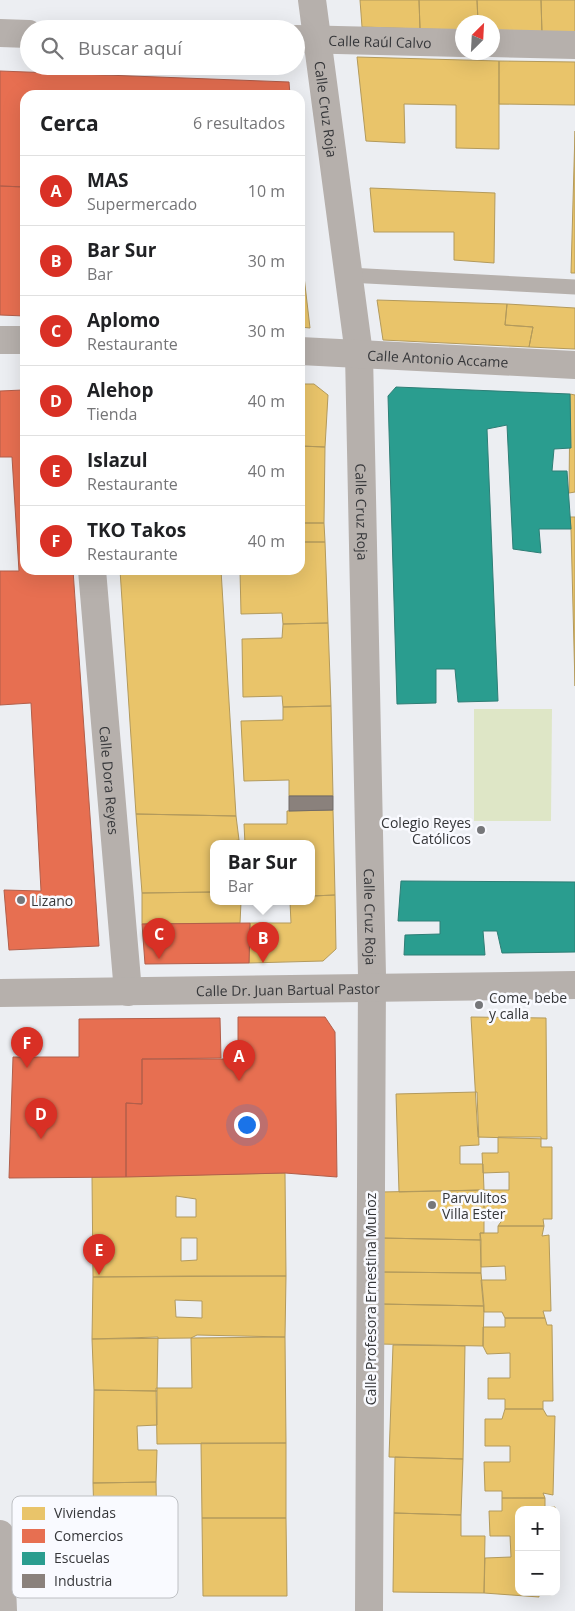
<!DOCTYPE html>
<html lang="es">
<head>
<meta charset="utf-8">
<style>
	:root { --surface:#fff; --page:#f6f6f6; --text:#202124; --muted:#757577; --line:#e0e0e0; --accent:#d93025 }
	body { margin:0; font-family:"Open Sans",sans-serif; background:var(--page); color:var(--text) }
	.controls { position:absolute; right:15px; bottom:15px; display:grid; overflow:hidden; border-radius:10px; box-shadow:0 5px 20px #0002 }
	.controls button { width:45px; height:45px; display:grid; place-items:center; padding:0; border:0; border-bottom:1px solid var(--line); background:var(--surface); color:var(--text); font:25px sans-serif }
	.compass { position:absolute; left:455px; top:15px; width:45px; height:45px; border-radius:50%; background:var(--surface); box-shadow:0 5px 20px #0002; rotate:24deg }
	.you { position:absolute; left:246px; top:1124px; width:18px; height:18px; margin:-12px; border:4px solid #fff; border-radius:50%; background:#1a73e8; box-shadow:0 0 0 8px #1a73e833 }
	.badge { display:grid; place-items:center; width:32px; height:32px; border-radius:50%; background:var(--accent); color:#fff; font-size:16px; font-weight:700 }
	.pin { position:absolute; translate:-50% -41px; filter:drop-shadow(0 1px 2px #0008) }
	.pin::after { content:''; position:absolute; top:26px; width:18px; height:15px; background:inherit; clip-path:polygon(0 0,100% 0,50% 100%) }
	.popup { position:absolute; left:210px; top:840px; width:105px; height:65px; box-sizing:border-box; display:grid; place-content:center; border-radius:10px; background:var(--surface); filter:drop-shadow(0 1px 4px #0005); font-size:16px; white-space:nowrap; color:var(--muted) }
	.popup b { font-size:19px; color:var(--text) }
	.popup::after { content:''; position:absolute; left:50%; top:100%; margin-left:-10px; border:10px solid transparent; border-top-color:var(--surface) }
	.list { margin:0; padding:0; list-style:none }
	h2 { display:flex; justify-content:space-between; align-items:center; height:65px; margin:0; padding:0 20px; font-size:21px }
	h2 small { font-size:16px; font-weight:400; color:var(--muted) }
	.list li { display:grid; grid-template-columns:32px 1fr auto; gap:15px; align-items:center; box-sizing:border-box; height:70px; padding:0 20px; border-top:1px solid var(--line) }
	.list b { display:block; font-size:19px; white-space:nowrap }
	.list p { margin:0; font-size:16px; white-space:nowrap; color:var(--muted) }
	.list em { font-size:16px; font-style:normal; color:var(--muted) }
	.icon { flex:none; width:28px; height:28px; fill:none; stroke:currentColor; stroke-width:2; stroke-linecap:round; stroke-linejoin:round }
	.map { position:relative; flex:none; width:575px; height:1611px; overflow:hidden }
	.search { position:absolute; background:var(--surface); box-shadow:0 5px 20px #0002; left:20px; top:20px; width:285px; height:55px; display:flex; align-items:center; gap:12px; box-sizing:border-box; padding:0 18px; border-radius:28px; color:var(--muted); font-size:19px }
	.panel { position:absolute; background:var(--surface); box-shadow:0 5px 20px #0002; left:20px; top:90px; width:285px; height:485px; border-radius:15px }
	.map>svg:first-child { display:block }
	.green { fill:#dee6c6 }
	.homes { fill:#e9c46a; stroke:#b39a5c; fill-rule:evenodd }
	.shops { fill:#e76f51; stroke:#b25e4a }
	.schools { fill:#2a9d8f; stroke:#2e7e76 }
	.industry { fill:#8a817c; stroke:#716b68 }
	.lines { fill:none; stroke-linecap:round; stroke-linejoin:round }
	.service { stroke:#b6b0ac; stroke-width:15 }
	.minor { stroke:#b6b0ac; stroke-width:28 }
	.tertiary { stroke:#b6b0ac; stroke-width:28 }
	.poi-dot { fill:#76777a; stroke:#f9faff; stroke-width:2 }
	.labels { text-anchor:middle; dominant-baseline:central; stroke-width:5; stroke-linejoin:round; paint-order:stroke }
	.street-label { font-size:14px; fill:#36373a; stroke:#f9faff }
	.poi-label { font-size:14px; fill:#36373a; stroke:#f9faff; text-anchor:start }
	.key { fill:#f9faff; stroke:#bec0c4; stroke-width:1 }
	.key-label { font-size:14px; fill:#36373a }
</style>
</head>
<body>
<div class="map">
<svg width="575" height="1611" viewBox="0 0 575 1611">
	<rect width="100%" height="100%" fill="#eceef2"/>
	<!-- green -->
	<path class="green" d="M 474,709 L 552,709 L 551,821 L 474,821 Z"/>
	<!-- homes -->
	<path class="homes" d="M 360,0 L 419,0 L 420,29 L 362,27 Z
		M 419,0 L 477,0 L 478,22 L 462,22 L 462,30 L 420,29 Z
		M 477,0 L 541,0 L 542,34 L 492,31 L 492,22 L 478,22 Z
		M 541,0 L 575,0 L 575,33 L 542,34 Z
		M 357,57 L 499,61 L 499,149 L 456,148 L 456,105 L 404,104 L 405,143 L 366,141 Z
		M 499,61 L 575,62 L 575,105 L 499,104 Z
		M 575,131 L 575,273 L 571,273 Z
		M 370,188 L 495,193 L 494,263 L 454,260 L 454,232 L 374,232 Z
		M 300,242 L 310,328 L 300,327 Z
		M 377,300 L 507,304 L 505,325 L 533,327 L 529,347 L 383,340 Z
		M 507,304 L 575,308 L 575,349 L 529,347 L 533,327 L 505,325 Z
		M 300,384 L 314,384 L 328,395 L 325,447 L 300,446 Z
		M 570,394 L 575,395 L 575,492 L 569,493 Z
		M 300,446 L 325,447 L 324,523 L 300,523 Z
		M 570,517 L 575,517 L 575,686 L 571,529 Z
		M 300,523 L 324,523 L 325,542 L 300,542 Z
		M 300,542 L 325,542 L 328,623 L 283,624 L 282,613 L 241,614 L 240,570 L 300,570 Z
		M 120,570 L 221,570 L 236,816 L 136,814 Z
		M 328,623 L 331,706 L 283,707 L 282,696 L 243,697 L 242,639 L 282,638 L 283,624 Z
		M 331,706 L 333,796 L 289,796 L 289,780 L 244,781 L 241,721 L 283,720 L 283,707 Z
		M 333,810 L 335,895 L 312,896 L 312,844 L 245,844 L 244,824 L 287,824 L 287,811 Z
		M 136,814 L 236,816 L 239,840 L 214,844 L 214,892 L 142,893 Z
		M 214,892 L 214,902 L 241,902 L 240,923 L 142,924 L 142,893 Z
		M 335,895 L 336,949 L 323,961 L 249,963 L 250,923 L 291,923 L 290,902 L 312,902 L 312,896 Z
		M 471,1017 L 546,1018 L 547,1139 L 478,1137 Z
		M 477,1092 L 479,1145 L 460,1146 L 460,1164 L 483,1164 L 484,1190 L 399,1192 L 396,1094 Z
		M 498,1137 L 541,1137 L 541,1147 L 552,1147 L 552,1219 L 543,1219 L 544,1226 L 498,1226 L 503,1219 L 484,1219 L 484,1190 L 509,1190 L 509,1172 L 483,1173 L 482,1153 L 498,1153 Z
		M 285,1173 L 286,1276 L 93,1277 L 92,1177 ZM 176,1196 L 196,1199 L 196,1217 L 176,1217 ZM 181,1238 L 197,1238 L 197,1260 L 181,1261 Z
		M 484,1190 L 484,1233 L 480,1233 L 481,1240 L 380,1238 L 381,1192 Z
		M 498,1226 L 544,1226 L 542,1236 L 549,1235 L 551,1311 L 543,1311 L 545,1318 L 505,1318 L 502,1312 L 484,1312 L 481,1280 L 506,1280 L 505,1266 L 481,1267 L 480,1233 L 498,1233 Z
		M 380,1238 L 481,1240 L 481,1273 L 380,1272 Z
		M 380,1272 L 481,1273 L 484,1306 L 380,1304 Z
		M 189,1276 L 286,1276 L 285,1337 L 197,1335 L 191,1338 L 92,1339 L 93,1277 ZM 175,1300 L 202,1301 L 202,1318 L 176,1317 Z
		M 380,1304 L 484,1306 L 483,1346 L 379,1344 Z
		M 505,1318 L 545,1318 L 547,1325 L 552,1325 L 553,1401 L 543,1401 L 543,1409 L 505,1409 L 505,1399 L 488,1399 L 488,1378 L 510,1378 L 510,1353 L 487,1354 L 483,1346 L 483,1327 L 505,1327 Z
		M 158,1337 L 157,1391 L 94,1390 L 92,1339 Z
		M 285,1337 L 286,1443 L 157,1444 L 156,1388 L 192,1388 L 191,1338 Z
		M 393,1345 L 465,1346 L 463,1459 L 389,1457 Z
		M 94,1390 L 157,1391 L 157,1425 L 137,1426 L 138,1450 L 157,1450 L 156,1482 L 93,1483 Z
		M 505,1409 L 543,1409 L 547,1416 L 555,1416 L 553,1495 L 543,1493 L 545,1498 L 502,1498 L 502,1491 L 485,1491 L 484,1462 L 510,1462 L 510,1446 L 485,1446 L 485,1419 L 502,1419 Z
		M 201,1443 L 286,1443 L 286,1518 L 202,1518 Z
		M 395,1457 L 463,1459 L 461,1515 L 394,1513 Z
		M 156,1482 L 157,1532 L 139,1532 L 139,1556 L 158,1557 L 158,1588 L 96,1588 L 93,1483 Z
		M 502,1498 L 545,1498 L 545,1507 L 555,1507 L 555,1510 L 519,1510 L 519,1592 L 549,1592 L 539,1593 L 539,1597 L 484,1593 L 485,1558 L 511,1557 L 510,1536 L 490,1536 L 489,1511 L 502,1511 Z
		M 394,1513 L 461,1515 L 461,1536 L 485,1536 L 484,1593 L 393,1592 Z
		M 202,1518 L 286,1518 L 287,1596 L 203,1596 Z"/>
	<!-- shops -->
	<path class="shops" d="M 0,71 L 289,82 L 290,95 L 25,95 L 25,187 L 0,186 Z
		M 0,186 L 25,187 L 25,316 L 0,315 Z
		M 22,371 L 25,372 L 25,570 L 73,570 L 99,946 L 9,950 L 4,890 L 41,891 L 31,703 L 0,705 L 0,571 L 19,571 L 12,457 L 0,457 L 0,391 L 23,390 Z
		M 250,923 L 249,963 L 145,964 L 142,924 Z
		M 238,1017 L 325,1017 L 335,1032 L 337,1177 L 285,1173 L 126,1177 L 126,1103 L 142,1104 L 142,1059 L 238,1059 Z
		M 220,1018 L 221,1058 L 142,1059 L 142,1104 L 126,1103 L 126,1177 L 9,1178 L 13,1057 L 79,1057 L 79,1019 Z"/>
	<!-- schools -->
	<path class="schools" d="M 396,387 L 570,394 L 571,448 L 554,449 L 552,471 L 567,471 L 571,529 L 539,529 L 541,553 L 513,549 L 507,425 L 487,429 L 498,701 L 458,702 L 455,669 L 436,669 L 436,703 L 397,704 L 388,396 Z
		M 401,881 L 575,882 L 575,952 L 502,953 L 497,931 L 483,931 L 485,955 L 404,955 L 405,935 L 440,934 L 440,921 L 398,921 Z"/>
	<!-- industry -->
	<path class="industry" d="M 289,796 L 333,796 L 333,810 L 289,811 Z"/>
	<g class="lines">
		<!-- service -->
		<path class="service" d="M 348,275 L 575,287"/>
		<!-- minor -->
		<g class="minor">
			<path id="s1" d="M 312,0 L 359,354 L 372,976 L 369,1611"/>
			<path d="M 0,33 L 29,34"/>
			<path id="s2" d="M 296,39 L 462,43"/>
			<path d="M 492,43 L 575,45"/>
			<path d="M 0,340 L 25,340"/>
			<path id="s3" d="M 300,351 L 575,365"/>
			<path id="s4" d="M 92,570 L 128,992"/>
			<path id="s5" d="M 0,993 L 575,985"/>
		</g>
		<!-- tertiary -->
		<path class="tertiary" d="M 0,1534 L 3,1611"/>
	</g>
	<!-- markers -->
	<g class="poi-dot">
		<circle cx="481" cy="830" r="5"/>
		<circle cx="21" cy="900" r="5"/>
		<circle cx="479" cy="1005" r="5"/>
		<circle cx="432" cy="1205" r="5"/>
	</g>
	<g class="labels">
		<!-- street labels -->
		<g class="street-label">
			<text stroke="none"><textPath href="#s2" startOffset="84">Calle Raúl Calvo</textPath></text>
			<text stroke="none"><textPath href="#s1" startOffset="110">Calle Cruz Roja</textPath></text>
			<text stroke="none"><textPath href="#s3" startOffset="138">Calle Antonio Accame</textPath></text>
			<text stroke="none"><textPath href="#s1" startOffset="515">Calle Cruz Roja</textPath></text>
			<text stroke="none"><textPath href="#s4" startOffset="211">Calle Dora Reyes</textPath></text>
			<text stroke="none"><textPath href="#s1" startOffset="920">Calle Cruz Roja</textPath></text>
			<text stroke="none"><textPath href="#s5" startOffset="288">Calle Dr. Juan Bartual Pastor</textPath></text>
			<text transform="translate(370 1299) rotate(-90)">Calle Profesora Ernestina Muñoz</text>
		</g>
		<!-- poi labels -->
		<g class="poi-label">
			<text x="471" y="822" text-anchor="end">Colegio Reyes<tspan x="471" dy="16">Católicos</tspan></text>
			<text x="31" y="900">Lizano</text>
			<text x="489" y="997">Come, bebe<tspan x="489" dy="16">y calla</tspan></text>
			<text x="442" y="1197">Parvulitos<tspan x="442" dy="16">Villa Ester</tspan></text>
		</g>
	</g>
	<!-- legend -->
	<rect x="12" y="1496" width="166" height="102" rx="8" class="key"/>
	<rect x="22" y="1507" width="23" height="13" fill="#e9c46a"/>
	<rect x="22" y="1529" width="23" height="14" fill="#e76f51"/>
	<rect x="22" y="1552" width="23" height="13" fill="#2a9d8f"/>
	<rect x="22" y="1574" width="23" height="14" fill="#8a817c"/>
	<g class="key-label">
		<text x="54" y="1518">Viviendas</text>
		<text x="54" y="1541">Comercios</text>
		<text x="54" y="1563">Escuelas</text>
		<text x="54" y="1586">Industria</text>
	</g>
</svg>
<div class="controls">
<button>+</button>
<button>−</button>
</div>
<svg class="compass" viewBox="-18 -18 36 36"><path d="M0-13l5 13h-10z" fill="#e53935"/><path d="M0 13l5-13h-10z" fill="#757577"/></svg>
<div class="you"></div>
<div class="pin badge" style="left:239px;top:1081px">A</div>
<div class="pin badge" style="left:263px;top:963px">B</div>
<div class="popup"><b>Bar Sur</b>Bar</div>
<div class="pin badge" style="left:159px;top:959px">C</div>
<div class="pin badge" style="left:41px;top:1139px">D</div>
<div class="pin badge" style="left:99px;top:1275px">E</div>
<div class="pin badge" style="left:27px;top:1068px">F</div>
<div class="search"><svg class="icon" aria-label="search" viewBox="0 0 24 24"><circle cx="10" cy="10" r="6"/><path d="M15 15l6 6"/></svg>Buscar aquí</div>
<section class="panel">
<h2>Cerca<small>6 resultados</small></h2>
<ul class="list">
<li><span class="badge">A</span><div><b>MAS</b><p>Supermercado</p></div><em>10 m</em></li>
<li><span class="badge">B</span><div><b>Bar Sur</b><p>Bar</p></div><em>30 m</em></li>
<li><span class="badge">C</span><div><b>Aplomo</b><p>Restaurante</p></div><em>30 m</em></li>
<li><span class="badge">D</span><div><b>Alehop</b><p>Tienda</p></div><em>40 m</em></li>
<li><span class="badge">E</span><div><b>Islazul</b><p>Restaurante</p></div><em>40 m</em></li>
<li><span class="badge">F</span><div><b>TKO Takos</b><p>Restaurante</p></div><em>40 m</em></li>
</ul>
</section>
</div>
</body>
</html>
